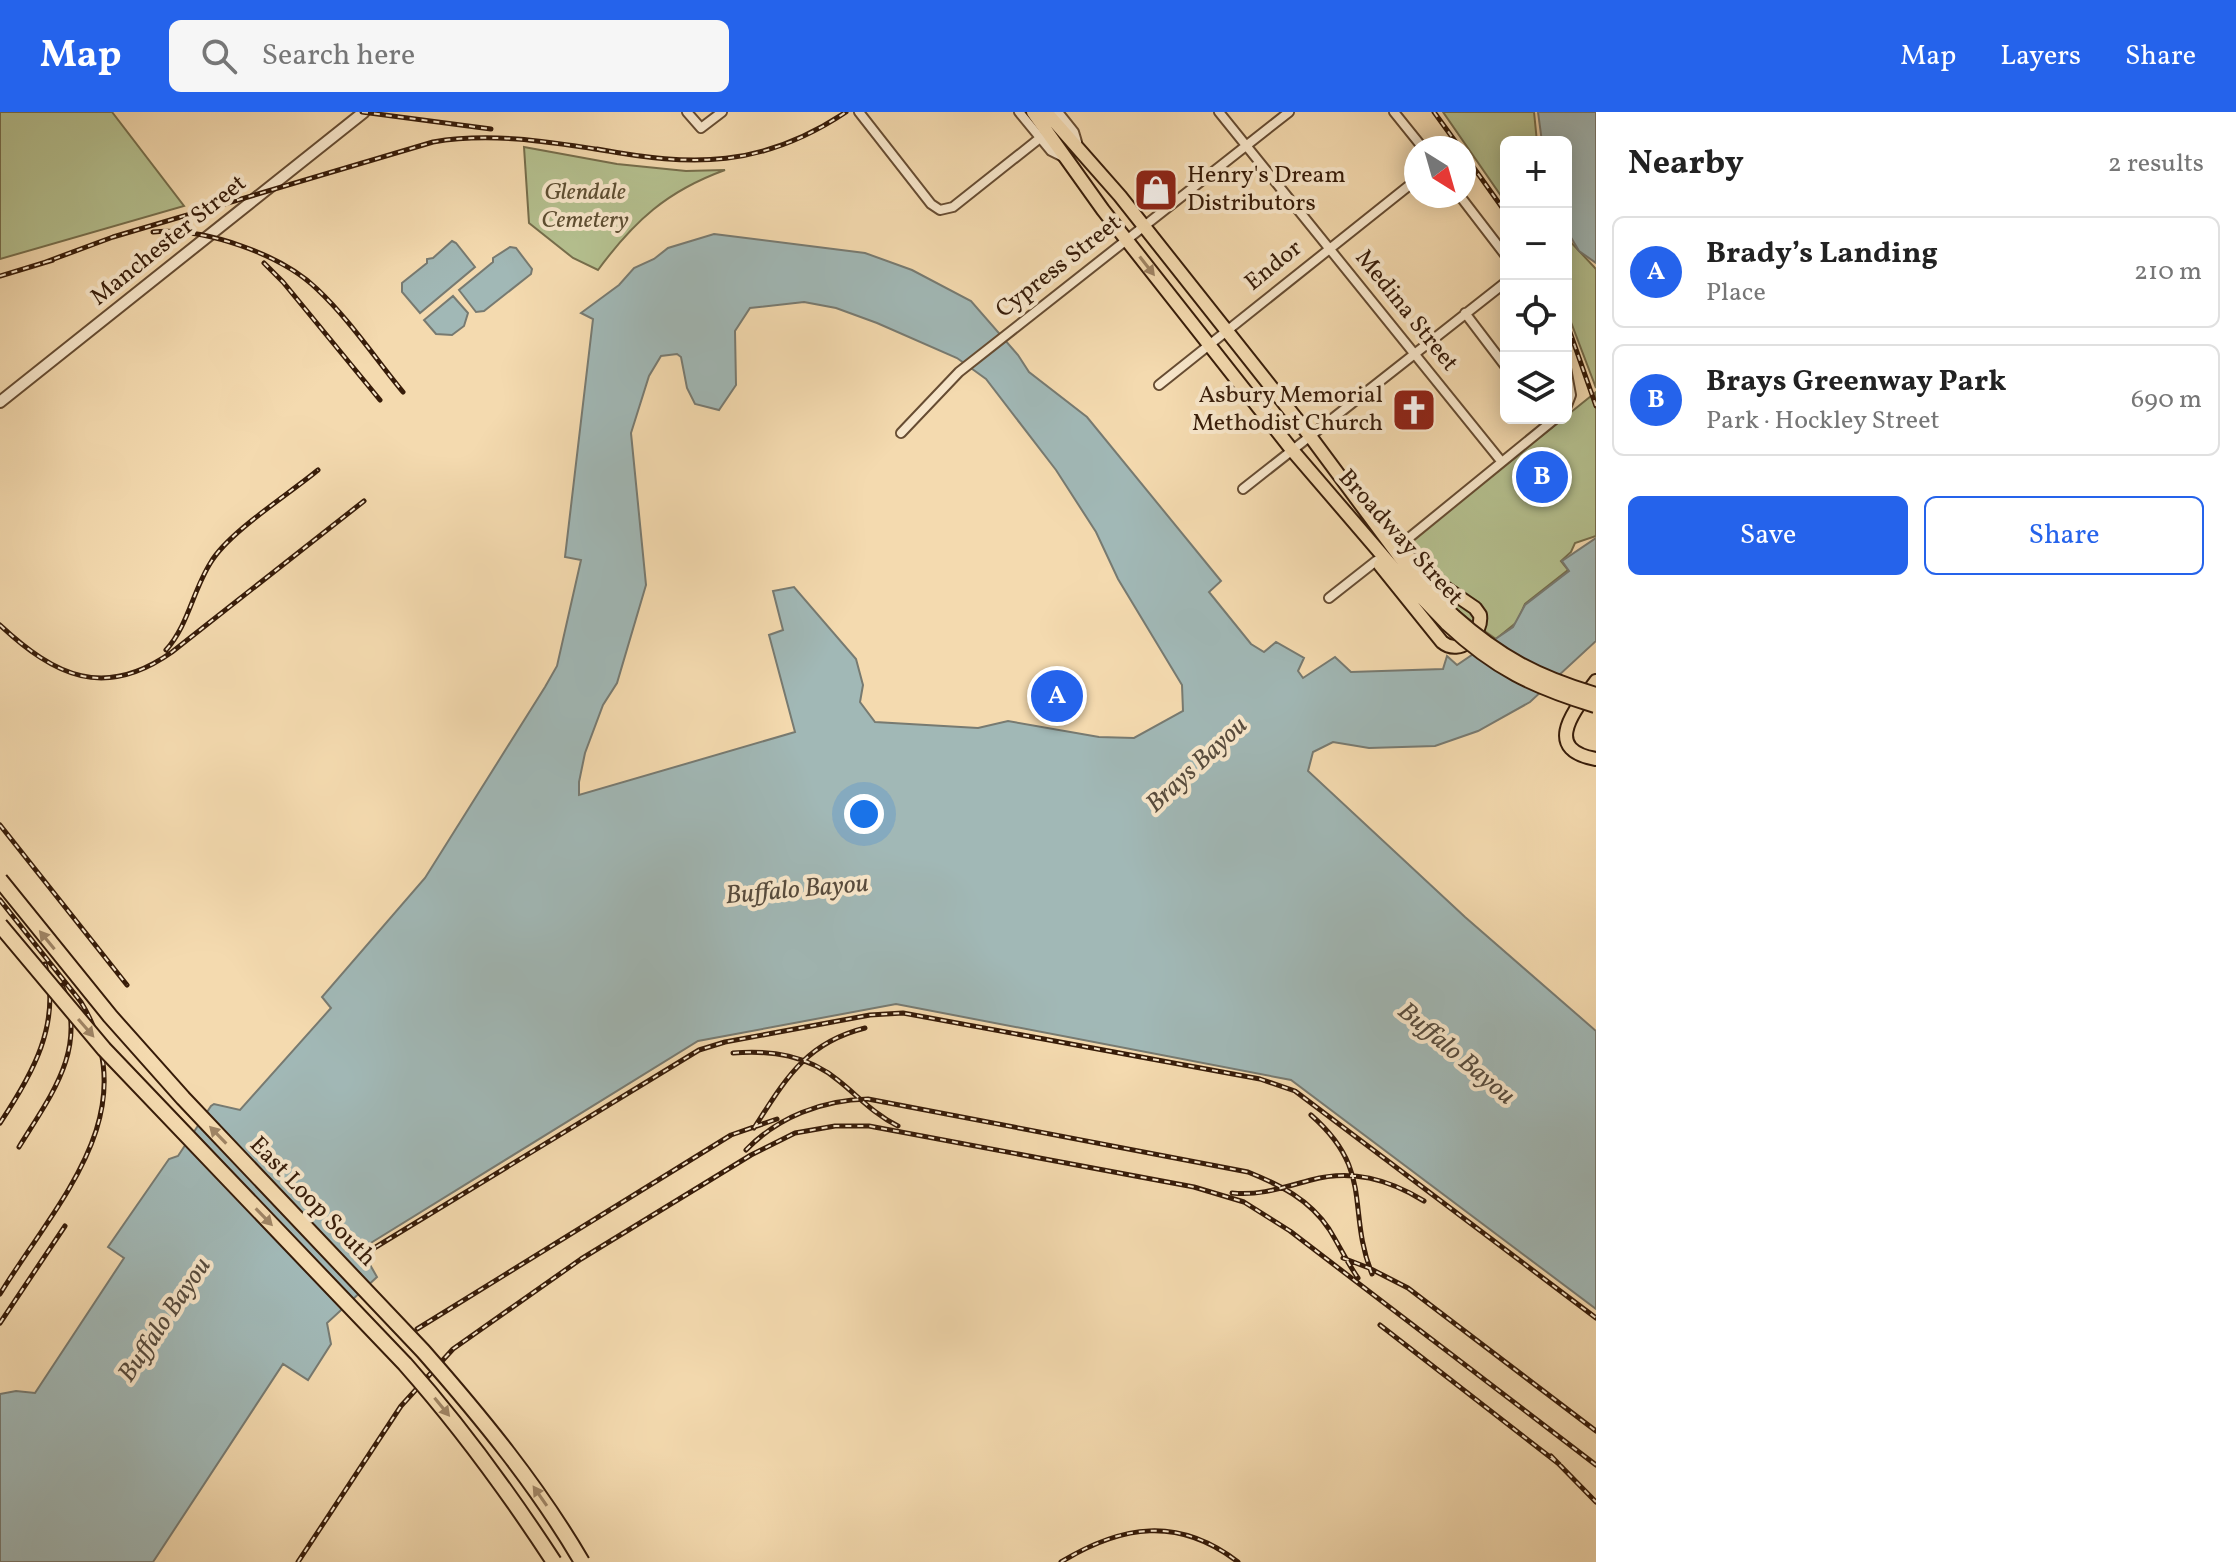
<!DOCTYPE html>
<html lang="en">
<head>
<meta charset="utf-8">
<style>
	:root { --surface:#fff; --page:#f6f6f6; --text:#222; --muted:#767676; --line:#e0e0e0; --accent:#2563eb }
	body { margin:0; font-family:Vollkorn,serif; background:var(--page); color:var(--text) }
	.controls { position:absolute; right:24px; top:24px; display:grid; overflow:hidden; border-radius:12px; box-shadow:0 4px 20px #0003 }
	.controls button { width:72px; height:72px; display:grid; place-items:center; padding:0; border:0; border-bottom:2px solid var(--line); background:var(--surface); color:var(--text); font:40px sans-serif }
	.compass { position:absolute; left:1404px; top:24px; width:72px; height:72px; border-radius:50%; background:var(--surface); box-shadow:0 4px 20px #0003; rotate:143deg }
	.you { position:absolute; left:864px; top:702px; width:28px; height:28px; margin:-20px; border:6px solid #fff; border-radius:50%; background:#1a73e8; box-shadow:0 0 0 12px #1a73e833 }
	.badge { display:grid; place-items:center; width:52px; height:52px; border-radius:50%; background:var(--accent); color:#fff; font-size:26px; font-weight:700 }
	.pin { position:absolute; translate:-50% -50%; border:4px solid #fff; box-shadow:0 2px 8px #0006 }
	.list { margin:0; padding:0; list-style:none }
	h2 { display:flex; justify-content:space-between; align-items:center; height:104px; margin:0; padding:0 32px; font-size:34px }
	h2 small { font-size:26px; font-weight:400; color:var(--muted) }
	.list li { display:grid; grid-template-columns:52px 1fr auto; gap:24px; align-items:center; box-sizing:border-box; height:112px; margin:0 16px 16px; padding:0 16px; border:2px solid var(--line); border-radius:12px }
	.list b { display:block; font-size:30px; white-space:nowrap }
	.list p { margin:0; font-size:26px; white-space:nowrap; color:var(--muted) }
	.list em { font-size:26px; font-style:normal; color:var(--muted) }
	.actions { display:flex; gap:16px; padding:24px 32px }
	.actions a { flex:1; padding:18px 0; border:2px solid var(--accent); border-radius:12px; text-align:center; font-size:28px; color:var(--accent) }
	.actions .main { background:var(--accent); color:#fff }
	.icon { flex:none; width:44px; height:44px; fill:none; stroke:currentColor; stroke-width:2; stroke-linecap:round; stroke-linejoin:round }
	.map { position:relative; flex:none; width:1596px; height:1450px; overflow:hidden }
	header { display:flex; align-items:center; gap:48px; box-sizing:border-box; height:112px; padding:0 40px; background:var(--accent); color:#fff }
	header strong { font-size:38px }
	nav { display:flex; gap:44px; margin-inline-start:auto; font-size:28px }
	.search { width:560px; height:72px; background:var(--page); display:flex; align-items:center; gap:20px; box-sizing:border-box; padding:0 28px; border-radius:12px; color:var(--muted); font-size:30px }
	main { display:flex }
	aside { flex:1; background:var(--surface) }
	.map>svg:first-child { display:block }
	.green { fill:#b5c190; stroke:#766e4c; stroke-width:2 }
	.water { fill:#a1b8b6; stroke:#777a71; stroke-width:2; fill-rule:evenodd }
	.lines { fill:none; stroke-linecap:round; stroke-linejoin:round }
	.minor-casing { stroke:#664c32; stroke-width:12 }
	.tertiary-casing { stroke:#664c32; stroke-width:14 }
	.primary-casing { stroke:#371c09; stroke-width:16 }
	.minor { stroke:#f8e7cb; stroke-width:8 }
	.tertiary { stroke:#f8e7cb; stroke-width:10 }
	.primary { stroke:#f4daaf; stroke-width:12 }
	.rail-casing { stroke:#371c09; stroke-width:5 }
	.rail { stroke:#f8e7cb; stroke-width:2; stroke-dasharray:6; stroke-linecap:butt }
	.primary-bridge-casing { stroke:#371c09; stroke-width:16; stroke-linecap:butt }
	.motorway-bridge-casing { stroke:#371c09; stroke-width:18; stroke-linecap:butt }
	.primary-bridge { stroke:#f4daaf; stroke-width:12 }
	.motorway-bridge { stroke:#f4daaf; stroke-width:14 }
	.oneway { fill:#9f8464 }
	.labels { text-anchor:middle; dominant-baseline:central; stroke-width:8; stroke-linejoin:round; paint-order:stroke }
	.poi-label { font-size:24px; fill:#371c09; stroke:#f8e7cb; text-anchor:start }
	.park-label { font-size:24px; font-style:italic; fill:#5d4e32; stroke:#f8e7cb }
	.street-label { font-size:24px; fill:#371c09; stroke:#f8e7cb }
	.water-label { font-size:26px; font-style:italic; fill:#574b3d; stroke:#f8e7cb }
</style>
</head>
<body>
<header>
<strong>Map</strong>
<div class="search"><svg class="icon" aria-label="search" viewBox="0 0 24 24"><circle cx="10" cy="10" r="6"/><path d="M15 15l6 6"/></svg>Search here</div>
<nav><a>Map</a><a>Layers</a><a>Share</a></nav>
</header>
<main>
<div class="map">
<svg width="1596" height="1450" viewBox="0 0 1596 1450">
	<rect width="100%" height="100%" fill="#f4daaf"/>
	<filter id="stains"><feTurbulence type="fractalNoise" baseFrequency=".0025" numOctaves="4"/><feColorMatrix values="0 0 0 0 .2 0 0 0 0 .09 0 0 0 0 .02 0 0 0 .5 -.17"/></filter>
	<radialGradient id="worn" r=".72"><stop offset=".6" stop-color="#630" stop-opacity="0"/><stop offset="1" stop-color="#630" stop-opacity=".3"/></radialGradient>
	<!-- green -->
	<path class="green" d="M 0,0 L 112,0 L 184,94 L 0,147 Z
		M 1443,0 L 1534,0 L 1537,30 L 1506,30 L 1506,91 Z
		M 524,35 L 617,52 L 686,59 L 725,58 C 667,79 634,109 598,158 L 573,146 L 529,111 Z
		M 1566,125 L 1596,157 L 1596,276 L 1566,197 Z
		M 1596,280 L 1596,424 L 1575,431 L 1571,440 L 1561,449 L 1568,458 L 1525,492 L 1517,510 L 1496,527 C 1471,510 1403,463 1411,429 Z"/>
	<!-- water -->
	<path class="water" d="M 1538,0 L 1596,0 L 1596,151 L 1579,139 L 1566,117 L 1566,30 L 1542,30 Z
		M 714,122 L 865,141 L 912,158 L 971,189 L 1018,243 L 1029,260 L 1087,305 L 1221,469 L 1209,480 L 1251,532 L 1264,540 L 1276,530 L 1304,546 L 1298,559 L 1303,566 L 1335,545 L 1351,560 L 1443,557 L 1447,544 L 1457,553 L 1513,515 L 1525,493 L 1569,459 L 1562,449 L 1596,426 L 1596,529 L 1530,590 L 1478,619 L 1435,634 L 1369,636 L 1333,630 L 1313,640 L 1308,659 L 1465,805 L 1596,919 L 1596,1197 L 1291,968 L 896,892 L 698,929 L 361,1137 L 377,1165 L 327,1211 L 331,1232 L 308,1268 L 283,1252 L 153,1450 L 0,1450 L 0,1282 L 16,1279 L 35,1281 L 124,1146 L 108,1135 L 169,1047 L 178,1044 L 211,994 L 214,992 L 240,998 L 331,896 L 322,885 L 425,766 L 545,575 L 557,554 L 581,448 L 565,445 L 593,207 L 581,201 L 619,173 L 634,156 L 654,147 L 668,136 ZM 804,190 L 836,196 L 877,211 L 957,246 L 986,267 L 1056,358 L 1096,420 L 1118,467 L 1182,573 L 1183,599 L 1134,626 L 1099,625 L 1008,609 L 978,616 L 875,610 L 860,590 L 863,573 L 856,547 L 794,475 L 773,479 L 783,518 L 769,523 L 795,620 L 579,683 L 579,670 L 585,641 L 603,593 L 617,571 L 646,473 L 631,321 L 649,264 L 661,244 L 677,242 L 681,245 L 687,276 L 695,292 L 719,298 L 736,273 L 735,219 L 750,196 Z
		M 452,129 L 456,131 L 475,155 L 420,201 L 402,180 L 402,171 L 427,151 L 427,147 L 433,146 Z
		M 510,135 L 516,136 L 532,157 L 531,162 L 484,199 L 476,200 L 459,178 L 493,150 L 493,146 Z
		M 453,184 L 468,201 L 464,214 L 452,223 L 436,222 L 424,208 Z"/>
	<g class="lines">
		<!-- minor casing -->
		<g class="minor-casing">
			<path id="minor" d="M 687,0 L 701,16 L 722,0
				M 859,0 L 931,92 L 940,98 L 953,95 L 1040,26
				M 1019,0 L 1051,39 L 1063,45
				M 1058,0 L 1074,20 L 1077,30
				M 1219,0 L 1501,349
				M 1394,0 L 1423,36
				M 1460,84 L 1506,144
				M 1465,201 L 1506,255
				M 1566,256 L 1571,283 L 1566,296
				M 1159,273 L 1416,68
				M 901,321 L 959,260 L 1289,0
				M 1243,377 L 1506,170
				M 1399,434 L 1556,306
				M 1329,486 L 1376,449"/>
		</g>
		<!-- tertiary casing -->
		<g class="tertiary-casing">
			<path id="tertiary" d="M 0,290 L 364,0"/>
		</g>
		<!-- primary casing -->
		<g class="primary-casing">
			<path id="primary" d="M 1033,0 L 1103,98 L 1292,338 L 1395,458 L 1447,512
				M 1046,0 L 1120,84 L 1310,324 L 1399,444 L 1426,477 L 1454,504
				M 1380,453 L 1442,530 C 1460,545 1483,522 1480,503 L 1475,496 L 1431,466 L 1405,442
				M 1596,569 C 1576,597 1540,637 1596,647"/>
		</g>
		<!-- minor -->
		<use href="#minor" class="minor"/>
		<!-- tertiary -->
		<use href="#tertiary" class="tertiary"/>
		<!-- primary -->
		<use href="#primary" class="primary"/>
		<!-- rail casing -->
		<g class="rail-casing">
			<path id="rail" d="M 362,0 L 491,17
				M 1434,0 L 1460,36
				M 597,37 C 693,55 762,56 846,0
				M 1464,42 L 1506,101
				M 153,120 C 203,115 281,142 317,177 C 349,207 375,246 403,280
				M 43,151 L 113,125 L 433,30 C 492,20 550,30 608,39
				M 264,151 L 283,170 L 380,288
				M 0,164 L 53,148
				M 1566,209 L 1596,294
				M 0,513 C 55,564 104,588 172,540 L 364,389
				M 166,538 C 188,514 193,478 211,450 C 229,420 289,382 318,358
				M 0,713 L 127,873
				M 0,788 L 81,890 C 148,1001 55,1092 0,1182
				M 733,941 C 771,938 808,943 839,969 C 859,985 874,1002 898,1014
				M 1311,1003 C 1375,1059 1346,1097 1372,1162
				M 0,1011 C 32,963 62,911 45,852
				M 754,1016 C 785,968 805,931 865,916
				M 19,1035 C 51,983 89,936 62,873
				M 746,1038 C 778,1005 822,988 868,987 L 1248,1060 C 1280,1073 1309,1087 1329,1117 C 1339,1133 1347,1150 1358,1166
				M 1232,1081 C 1261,1084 1284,1075 1311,1068 C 1352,1057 1388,1067 1424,1089
				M 366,1141 L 699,938 L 725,930 L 870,903 L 903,901 L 1260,967 L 1295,979 L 1596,1206
				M 1343,1146 L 1369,1156 L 1408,1176 L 1596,1319
				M 0,1211 L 65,1114
				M 1380,1213 L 1559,1352
				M 417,1217 L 731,1023 L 777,1007
				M 1551,1344 L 1596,1390
				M 298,1450 L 401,1294 L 453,1237 L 581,1147 L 751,1043 L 795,1021 L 835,1014 L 869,1014 L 1194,1075 L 1244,1090 L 1290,1119 L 1596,1353
				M 1061,1450 C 1122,1413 1178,1404 1238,1450"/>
		</g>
		<!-- rail -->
		<use href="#rail" class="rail"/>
		<!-- primary-bridge casing -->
		<g class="primary-bridge-casing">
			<path id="primary-bridge" d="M 1454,504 C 1500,545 1538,565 1596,582
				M 1447,512 C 1495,557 1533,575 1595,594"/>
		</g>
		<!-- motorway-bridge casing -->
		<g class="motorway-bridge-casing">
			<path id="motorway-bridge" d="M 0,768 L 110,904 L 183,986 L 423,1239 C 481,1305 537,1373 582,1450
				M 0,813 L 104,937 L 405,1252 C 460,1314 509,1381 554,1450"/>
		</g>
		<!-- primary-bridge -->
		<use href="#primary-bridge" class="primary-bridge"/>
		<!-- motorway-bridge -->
		<use href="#motorway-bridge" class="motorway-bridge"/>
	</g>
	<!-- one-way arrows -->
	<defs><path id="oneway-solid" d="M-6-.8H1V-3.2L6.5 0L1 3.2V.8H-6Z" transform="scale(2)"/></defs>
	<g class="oneway">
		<use href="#oneway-solid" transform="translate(1147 154) rotate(52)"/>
		<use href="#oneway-solid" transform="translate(47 828) rotate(-129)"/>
		<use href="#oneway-solid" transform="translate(86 916) rotate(49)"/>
		<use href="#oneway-solid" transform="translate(218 1023) rotate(-134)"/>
		<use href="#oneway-solid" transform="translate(264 1105) rotate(46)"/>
		<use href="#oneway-solid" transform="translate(442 1295) rotate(51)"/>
		<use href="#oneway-solid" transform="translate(540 1384) rotate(-125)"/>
	</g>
	<!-- icons -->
	<defs>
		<g id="shop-square" transform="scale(2.3)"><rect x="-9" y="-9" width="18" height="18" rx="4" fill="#8f2418" stroke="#f8e7cb"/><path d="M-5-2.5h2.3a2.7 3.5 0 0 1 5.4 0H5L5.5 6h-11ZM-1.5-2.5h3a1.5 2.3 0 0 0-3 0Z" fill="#fff"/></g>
		<g id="church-square" transform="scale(2.3)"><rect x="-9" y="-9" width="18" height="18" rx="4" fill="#8f2418" stroke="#f8e7cb"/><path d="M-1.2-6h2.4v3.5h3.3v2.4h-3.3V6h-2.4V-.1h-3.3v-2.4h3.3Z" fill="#fff"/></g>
	</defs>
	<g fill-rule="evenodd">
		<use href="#shop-square" x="1156" y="78"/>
		<use href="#church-square" x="1414" y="298"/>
	</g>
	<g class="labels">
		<!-- poi labels -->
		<g class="poi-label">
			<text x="1187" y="64">Henry's Dream<tspan x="1187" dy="28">Distributors</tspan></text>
			<text x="1383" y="284" text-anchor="end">Asbury Memorial<tspan x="1383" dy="28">Methodist Church</tspan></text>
		</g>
		<!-- park labels -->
		<g class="park-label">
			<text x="585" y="81">Glendale<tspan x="585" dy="28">Cemetery</tspan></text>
		</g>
		<!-- street labels -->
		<g class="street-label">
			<text transform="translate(169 129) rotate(-39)">Manchester Street</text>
			<text transform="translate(1274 154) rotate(-39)">Endor</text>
			<text transform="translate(1059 155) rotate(-38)">Cypress Street</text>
			<text transform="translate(1406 199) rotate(51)">Medina Street</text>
			<text transform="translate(1400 426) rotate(48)">Broadway Street</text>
			<text transform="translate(312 1090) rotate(46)">East Loop South</text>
		</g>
		<!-- water labels -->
		<g class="water-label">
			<text transform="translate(1197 653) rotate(-43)">Brays Bayou</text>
			<text transform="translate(797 778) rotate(-5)">Buffalo Bayou</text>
			<text transform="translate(1456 942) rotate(40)">Buffalo Bayou</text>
			<text transform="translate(165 1208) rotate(-56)">Buffalo Bayou</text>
		</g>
	</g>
	<rect width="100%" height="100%" filter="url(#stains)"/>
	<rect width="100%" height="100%" fill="url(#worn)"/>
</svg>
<div class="controls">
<button>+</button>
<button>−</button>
<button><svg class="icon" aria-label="locate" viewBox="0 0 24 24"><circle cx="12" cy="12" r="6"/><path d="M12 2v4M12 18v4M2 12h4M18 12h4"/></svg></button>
<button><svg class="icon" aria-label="layers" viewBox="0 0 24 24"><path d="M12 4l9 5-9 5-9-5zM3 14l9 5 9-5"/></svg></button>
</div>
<svg class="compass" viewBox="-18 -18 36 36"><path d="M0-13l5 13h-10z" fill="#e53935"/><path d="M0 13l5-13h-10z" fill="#767676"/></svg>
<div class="you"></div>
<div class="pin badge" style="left:1057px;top:584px">A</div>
<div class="pin badge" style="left:1542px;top:365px">B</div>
</div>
<aside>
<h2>Nearby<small>2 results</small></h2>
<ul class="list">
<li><span class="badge">A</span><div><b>Brady’s Landing</b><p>Place</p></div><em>210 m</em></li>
<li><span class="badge">B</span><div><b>Brays Greenway Park</b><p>Park · Hockley Street</p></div><em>690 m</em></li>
</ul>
<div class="actions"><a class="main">Save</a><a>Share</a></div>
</aside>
</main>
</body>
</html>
